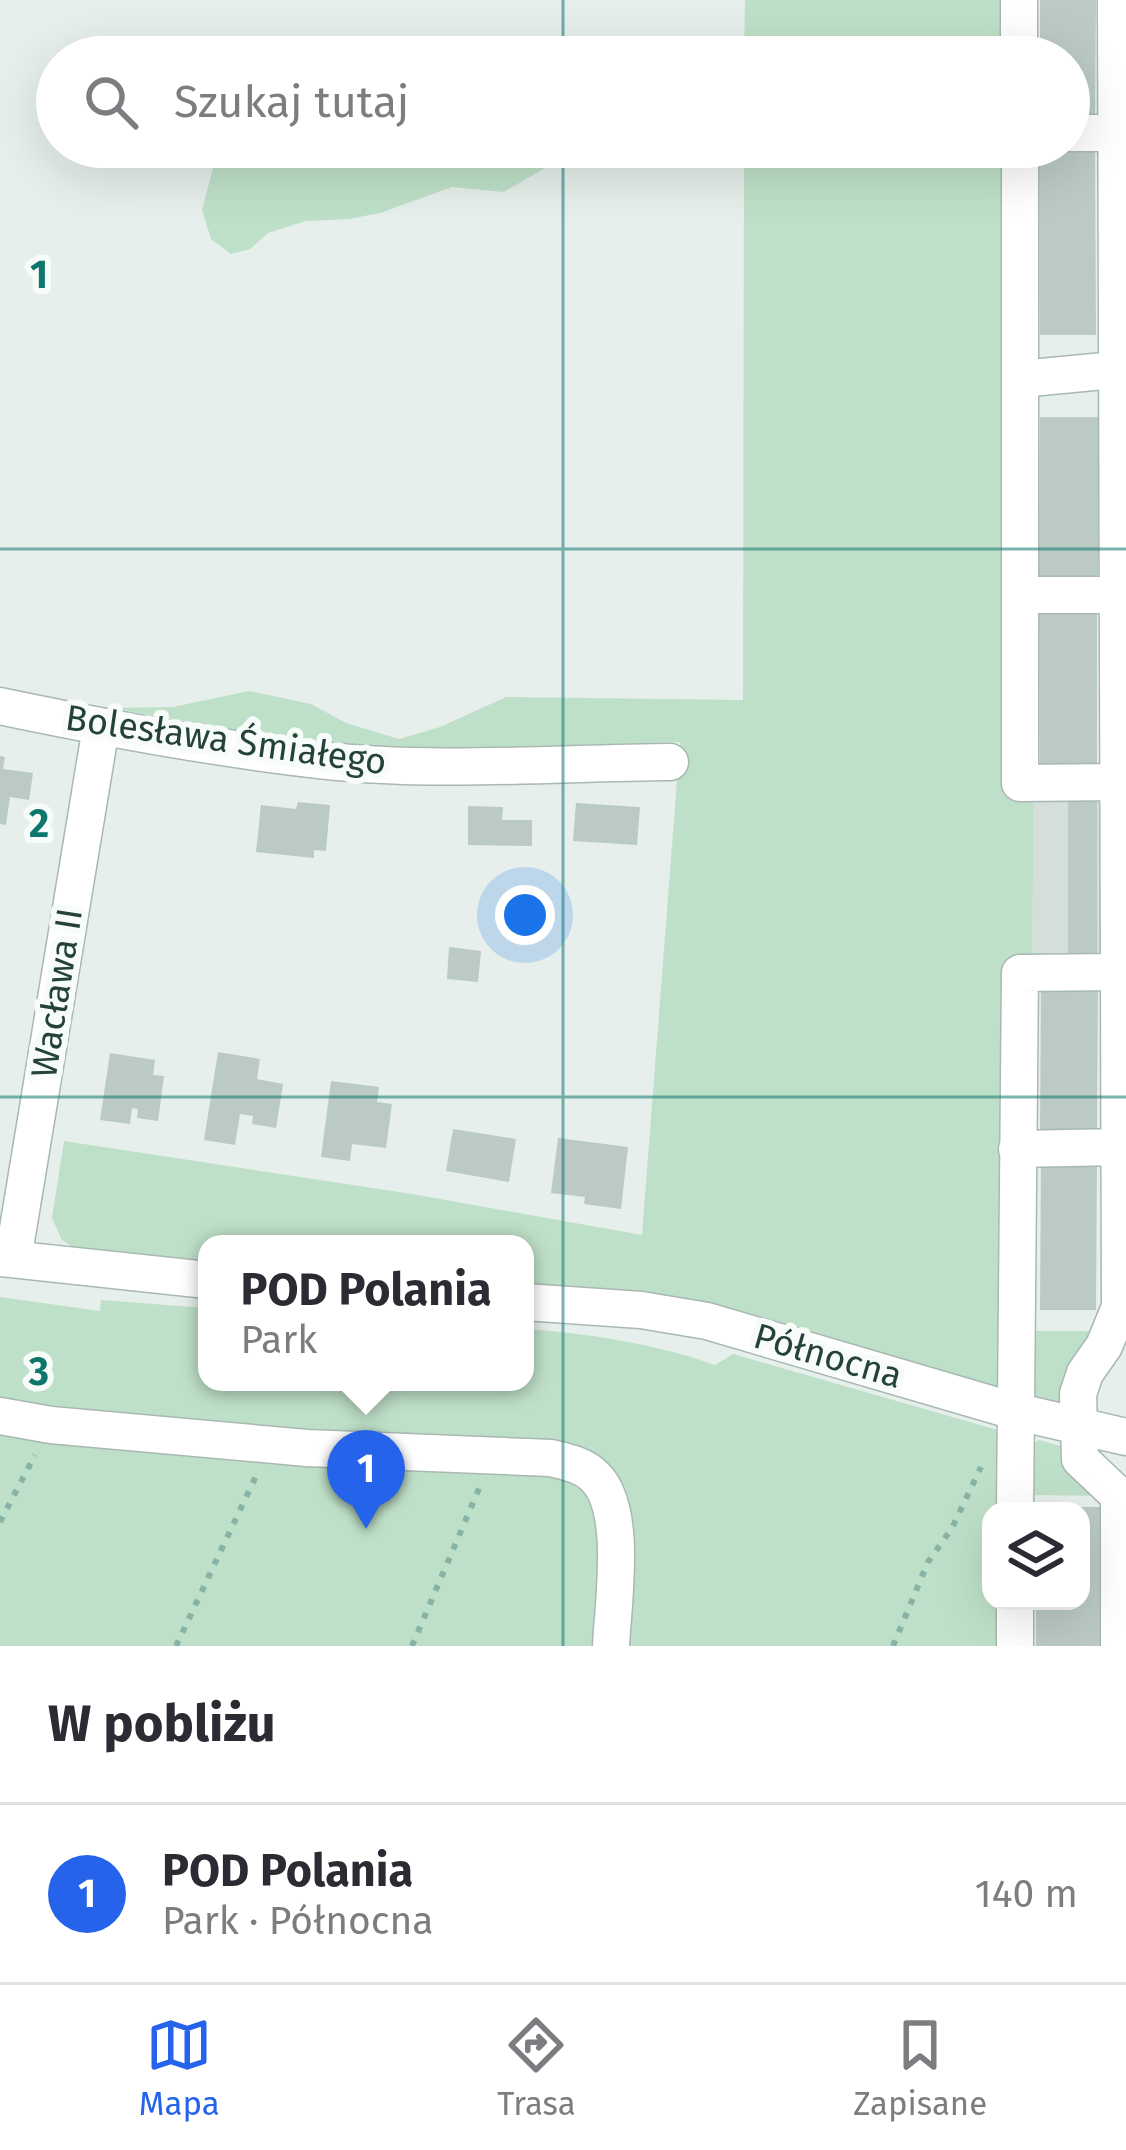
<!DOCTYPE html>
<html lang="pl">
<head>
<meta charset="utf-8">
<style>
	:root { --surface:#fff; --page:#f7f7f7; --text:#2b2b33; --muted:#7c7c81; --line:#e1e1e2; --accent:#2563eb }
	body { margin:0; font-family:"Fira Sans",sans-serif; background:var(--page); color:var(--text) }
	.controls { position:absolute; right:36px; bottom:36px; display:grid; overflow:hidden; border-radius:24px; box-shadow:0 12px 48px #0002 }
	.controls button { width:108px; height:108px; display:grid; place-items:center; padding:0; border:0; border-bottom:3px solid var(--line); background:var(--surface); color:var(--text); font:60px sans-serif }
	.you { position:absolute; left:525px; top:915px; width:42px; height:42px; margin:-30px; border:9px solid #fff; border-radius:50%; background:#1a73e8; box-shadow:0 0 0 18px #1a73e833 }
	.badge { display:grid; place-items:center; width:78px; height:78px; border-radius:50%; background:var(--accent); color:#fff; font-size:39px; font-weight:700 }
	.pin { position:absolute; translate:-50% -99px; filter:drop-shadow(0 3px 6px #0008) }
	.pin::after { content:''; position:absolute; top:63px; width:42px; height:36px; background:inherit; clip-path:polygon(0 0,100% 0,50% 100%) }
	.popup { position:absolute; left:198px; top:1235px; width:336px; height:156px; box-sizing:border-box; display:grid; place-content:center; border-radius:24px; background:var(--surface); filter:drop-shadow(0 3px 9px #0005); font-size:39px; white-space:nowrap; color:var(--muted) }
	.popup b { font-size:45px; color:var(--text) }
	.popup::after { content:''; position:absolute; left:50%; top:100%; margin-left:-24px; border:24px solid transparent; border-top-color:var(--surface) }
	.list { margin:0; padding:0; list-style:none }
	h2 { display:flex; justify-content:space-between; align-items:center; height:156px; margin:0; padding:0 48px; font-size:51px }
	h2 small { font-size:39px; font-weight:400; color:var(--muted) }
	.list li { display:grid; grid-template-columns:78px 1fr auto; gap:36px; align-items:center; box-sizing:border-box; height:180px; padding:0 48px; border-top:3px solid var(--line) }
	.list b { display:block; font-size:45px; white-space:nowrap }
	.list p { margin:0; font-size:39px; white-space:nowrap; color:var(--muted) }
	.list em { font-size:39px; font-style:normal; color:var(--muted) }
	.icon { flex:none; width:66px; height:66px; fill:none; stroke:currentColor; stroke-width:2; stroke-linecap:round; stroke-linejoin:round }
	.map { position:relative; flex:none; width:1126px; height:1646px; overflow:hidden }
	.search { position:absolute; background:var(--surface); box-shadow:0 12px 48px #0002; left:36px; right:36px; top:36px; height:132px; display:flex; align-items:center; gap:30px; box-sizing:border-box; padding:0 42px; border-radius:66px; color:var(--muted); font-size:45px }
	.sheet { height:336px; background:var(--surface) }
	nav { display:flex; justify-content:space-around; align-items:center; box-sizing:border-box; height:168px; border-top:3px solid var(--line); background:var(--surface); font-size:33px; color:var(--muted) }
	nav a { display:grid; justify-items:center; gap:6px }
	nav .on { color:var(--accent) }
	.map>svg:first-child { display:block }
	.built { fill:#d4dfda }
	.green { fill:#bfe0c8 }
	.building { fill:#bbcac4 }
	.lines { fill:none; stroke-linecap:round; stroke-linejoin:round }
	.minor-casing { stroke:#a8b8b2; stroke-width:39 }
	.path { stroke:#86b3a5; stroke-width:6; stroke-dasharray:6 9; stroke-linecap:butt }
	.minor { stroke:#fff; stroke-width:36 }
	.grid { fill:none; stroke:#0f766e; stroke-width:3; stroke-opacity:0.55 }
	.labels { text-anchor:middle; dominant-baseline:central; stroke-width:12; stroke-linejoin:round; paint-order:stroke }
	.street-label { font-size:36px; fill:#24423a; stroke:#f7fbf9 }
	.grid-label { font-size:39px; text-anchor:middle; font-weight:bold; fill:#0f766e; stroke:#f7fbf9; stroke-width:12; stroke-linejoin:round; paint-order:stroke }
</style>
</head>
<body>
<div class="map">
<svg width="1126" height="1646" viewBox="0 0 1126 1646">
	<rect width="100%" height="100%" fill="#e6efeb"/>
	<!-- built -->
	<path class="built" d="M 1034,789 L 1112,789 L 1111,966 L 1032,967 Z"/>
	<!-- green -->
	<path class="green" d="M 745,0 L 1006,0 L 1006,57 L 744,57 Z
		M 239,147 L 553,147 L 545,168 L 504,192 L 452,187 L 380,213 L 349,219 L 306,221 L 268,233 L 250,249 L 231,254 L 211,239 L 202,210 L 213,168 Z
		M 744,147 L 1006,147 L 1034,789 L 1032,967 L 1001,1390 L 525,1288 L 525,1244 L 207,1244 L 207,1266 L 82,1253 L 62,1240 L 52,1218 L 64,1141 L 412,1194 L 642,1235 L 680,742 L 385,750 L 294,740 L 111,708 L 173,707 L 249,691 L 311,704 L 346,723 L 399,739 L 440,727 L 506,697 L 743,700 Z
		M 0,1297 L 100,1311 L 101,1300 L 207,1308 L 207,1382 L 525,1382 L 525,1329 C 586,1333 657,1344 715,1365 L 733,1354 L 1008,1433 L 1007,1511 L 991,1511 L 991,1601 L 1007,1601 L 1007,1646 L 0,1646 Z
		M 1031,1331 L 1102,1331 L 1062,1409 L 1032,1399 Z
		M 1039,1440 L 1068,1448 L 1111,1496 L 1031,1495 L 1034,1443 Z"/>
	<!-- building -->
	<path class="building" d="M 1040,0 L 1096,0 L 1095,119 L 1069,120 L 1069,57 L 1040,57 Z
		M 1095,142 L 1096,335 L 1040,335 L 1039,147 Z
		M 1040,417 L 1099,417 L 1098,584 L 1039,584 Z
		M 1097,604 L 1097,770 L 1040,770 L 1039,605 Z
		M 0,756 L 5,757 L 3,769 L 33,773 L 29,800 L 10,797 L 6,825 L 0,824 Z
		M 1097,792 L 1097,959 L 1068,959 L 1068,793 Z
		M 298,802 L 330,805 L 326,851 L 314,850 L 314,858 L 256,852 L 261,805 L 296,809 Z
		M 576,803 L 640,807 L 637,845 L 573,841 Z
		M 468,806 L 503,807 L 502,820 L 532,820 L 532,846 L 468,845 Z
		M 449,947 L 481,951 L 478,982 L 447,979 Z
		M 1041,980 L 1098,981 L 1097,1131 L 1040,1132 Z
		M 218,1052 L 260,1059 L 257,1079 L 283,1084 L 276,1128 L 252,1124 L 253,1116 L 240,1114 L 235,1145 L 204,1140 Z
		M 110,1053 L 155,1060 L 153,1075 L 164,1076 L 158,1121 L 137,1118 L 138,1109 L 132,1108 L 130,1124 L 100,1120 Z
		M 331,1081 L 379,1087 L 377,1102 L 392,1104 L 386,1148 L 352,1144 L 350,1161 L 321,1157 Z
		M 453,1129 L 516,1139 L 509,1182 L 446,1171 Z
		M 558,1138 L 628,1147 L 621,1209 L 584,1204 L 585,1197 L 551,1193 Z
		M 1041,1156 L 1097,1157 L 1096,1310 L 1040,1310 Z
		M 1081,1507 L 1103,1507 L 1103,1646 L 1036,1646 L 1036,1601 L 1081,1601 Z"/>
	<g class="lines">
		<!-- minor casing -->
		<g class="minor-casing">
			<path id="minor" d="M 1019,0 L 1019,57
				M 1116,0 L 1120,1307 L 1104,1346 L 1085,1373 L 1078,1394 L 1080,1459 L 1119,1496 L 1119,1646
				M 1069,133 L 1126,133
				M 1020,147 L 1020,783 L 1119,782
				M 1020,379 L 1126,369
				M 1021,595 L 1126,595
				M 0,706 C 105,728 212,748 319,760 C 434,773 554,763 670,762
				M 1017,1149 L 1120,1147
				M 0,1258 L 207,1280
				M 13,1259 L 101,727
				M 525,1302 L 641,1310 L 707,1321 L 1014,1411 L 1126,1437
				M 0,1416 L 51,1425 L 307,1448 L 551,1458 C 567,1462 584,1465 595,1477 C 628,1509 613,1602 611,1646
				M 1015,1511 L 1020,973 L 1120,972
				M 1015,1601 L 1015,1646"/>
		</g>
		<!-- path -->
		<path class="path" d="M 0,1522 L 35,1455
			M 176,1646 L 256,1476
			M 412,1646 L 481,1484
			M 893,1646 L 928,1562 L 952,1528 L 981,1467"/>
		<!-- minor -->
		<use href="#minor" class="minor"/>
	</g>
	<!-- grid -->
	<path class="grid" d="M 563,0 L 563,57M 563,147 L 563,1646M 0,549 L 1126,549M 0,1097 L 1126,1097"/>
	<g class="labels">
		<!-- street labels -->
		<g class="street-label">
			<text transform="translate(226 740) rotate(8)">Bolesława Śmiałego</text>
			<text transform="translate(57 993) rotate(-81)">Wacława II</text>
			<text transform="translate(828 1356) rotate(16)">Północna</text>
		</g>
	</g>
	<g class="grid-label">
		<text x="39" y="288">1</text>
		<text x="39" y="837">2</text>
		<text x="39" y="1385">3</text>
	</g>
</svg>
<div class="controls">
<button><svg class="icon" aria-label="layers" viewBox="0 0 24 24"><path d="M12 4l9 5-9 5-9-5zM3 14l9 5 9-5"/></svg></button>
</div>
<div class="you"></div>
<div class="pin badge" style="left:366px;top:1529px">1</div>
<div class="popup"><b>POD Polania</b>Park</div>
<div class="search"><svg class="icon" aria-label="search" viewBox="0 0 24 24"><circle cx="10" cy="10" r="6"/><path d="M15 15l6 6"/></svg>Szukaj tutaj</div>
</div>
<section class="sheet">
<h2>W pobliżu<small></small></h2>
<ul class="list">
<li><span class="badge">1</span><div><b>POD Polania</b><p>Park · Północna</p></div><em>140 m</em></li>
</ul>
</section>
<nav>
<a class="on"><svg class="icon" aria-label="map" viewBox="0 0 24 24"><path d="M3 6l6-2 6 2 6-2v14l-6 2-6-2-6 2zM9 4v14M15 6v14"/></svg>Mapa</a>
<a><svg class="icon" aria-label="directions" viewBox="0 0 24 24"><path d="M12 3l9 9-9 9-9-9zM9 14v-3h6M13 9l2 2-2 2"/></svg>Trasa</a>
<a><svg class="icon" aria-label="saved" viewBox="0 0 24 24"><path d="M7 4h10v16l-5-4-5 4z"/></svg>Zapisane</a>
</nav>
</body>
</html>
